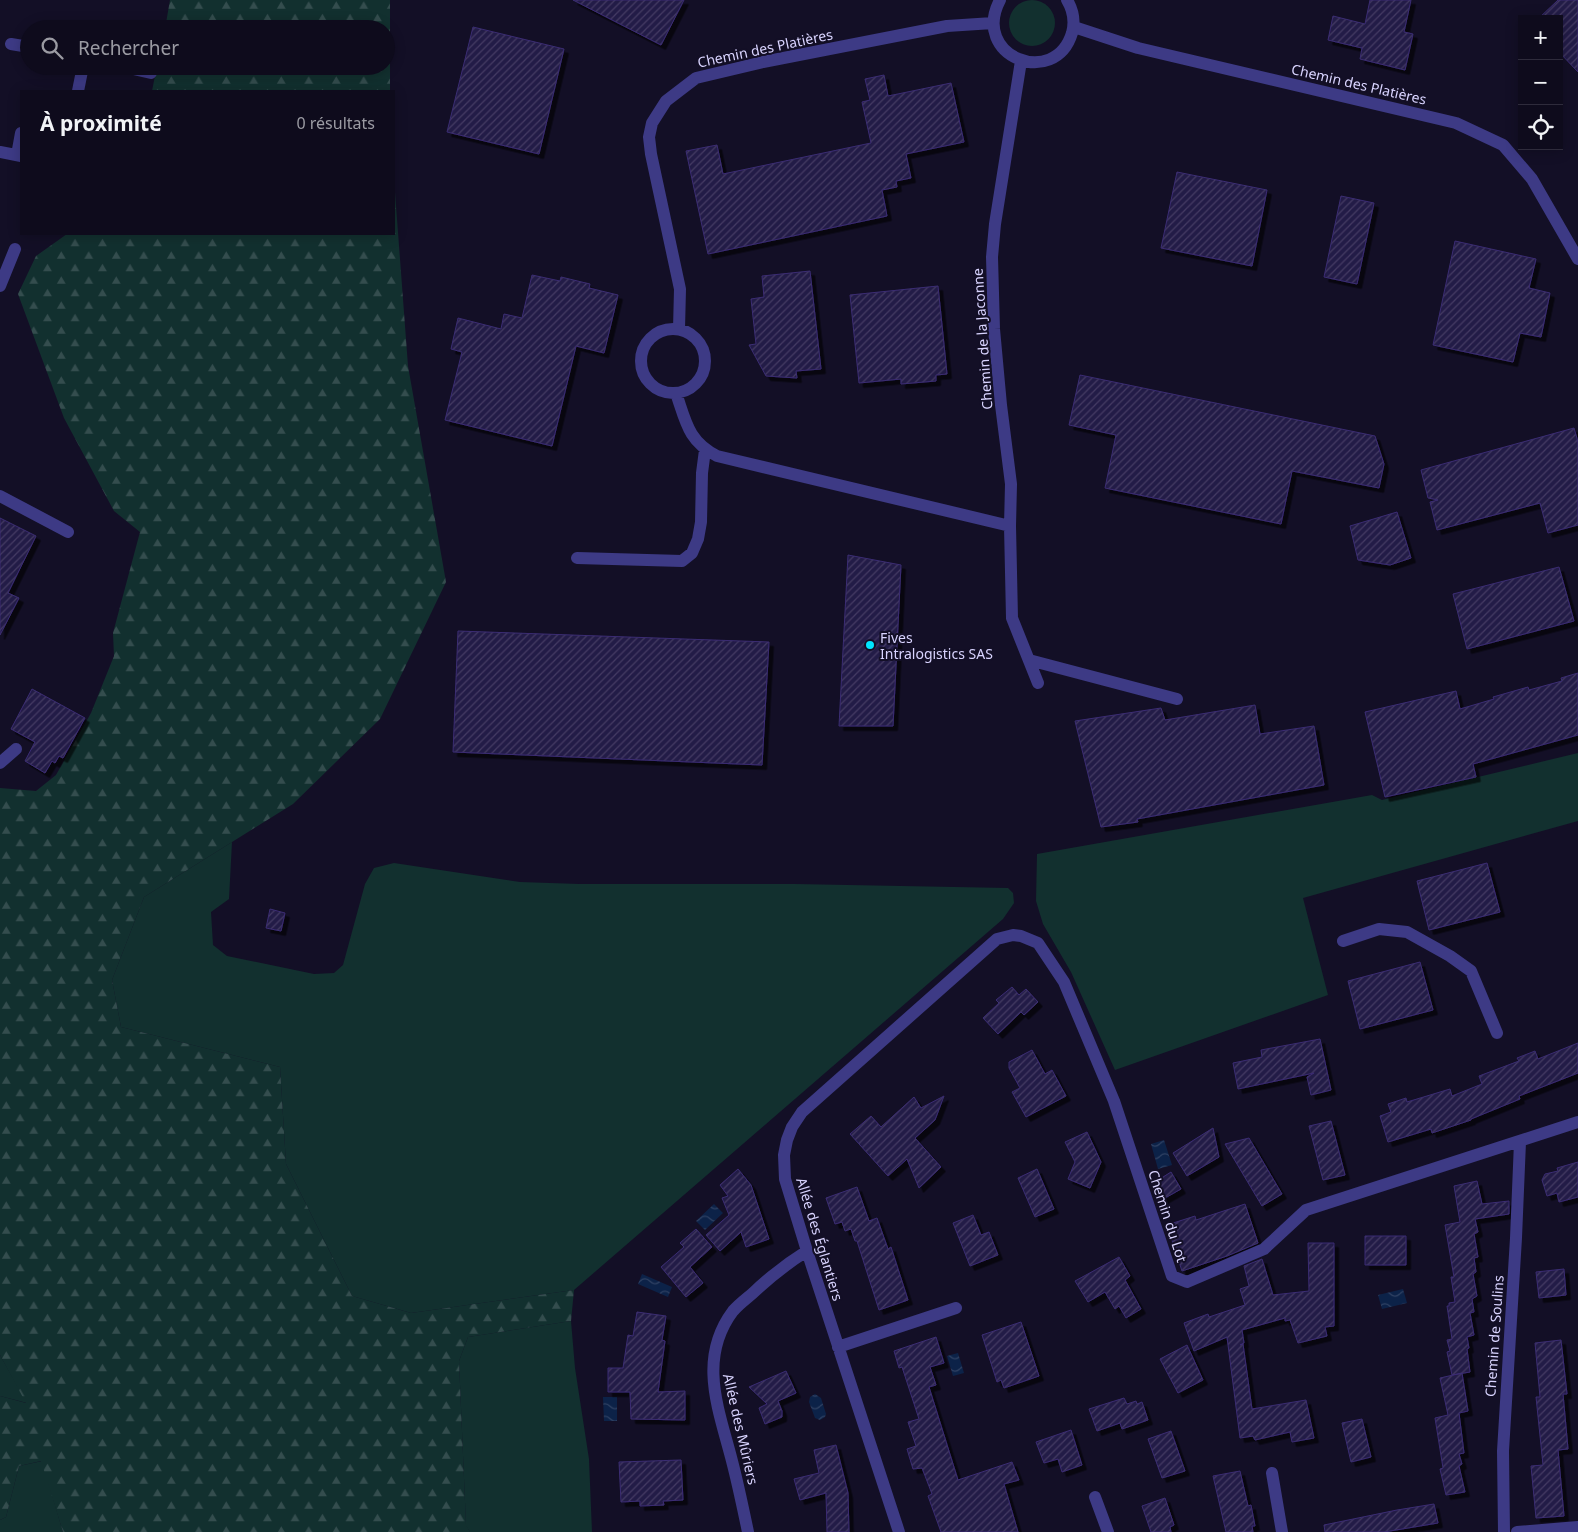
<!DOCTYPE html>
<html lang="fr">
<head>
<meta charset="utf-8">
<style>
	:root { --surface:#0e0b1c; --page:#1c1929; --text:#f1f3f6; --muted:#9b9ba3; --line:#2e2b3b }
	body { margin:0; font-family:"Noto Sans",sans-serif; background:var(--page); color:var(--text) }
	.controls { position:absolute; right:15px; top:15px; display:grid; overflow:hidden; border-radius:0px; box-shadow:0 2px 12px #0003 }
	.controls button { width:45px; height:45px; display:grid; place-items:center; padding:0; border:0; border-bottom:1px solid var(--line); background:var(--surface); color:var(--text); font:25px sans-serif }
	.list { margin:0; padding:0; list-style:none }
	h2 { display:flex; justify-content:space-between; align-items:center; height:65px; margin:0; padding:0 20px; font-size:21px }
	h2 small { font-size:16px; font-weight:400; color:var(--muted) }
	.icon { flex:none; width:28px; height:28px; fill:none; stroke:currentColor; stroke-width:2; stroke-linecap:round; stroke-linejoin:round }
	.map { position:relative; flex:none; width:1578px; height:1532px; overflow:hidden }
	.search { position:absolute; background:var(--surface); box-shadow:0 2px 12px #0003; left:20px; top:20px; width:375px; height:55px; display:flex; align-items:center; gap:12px; box-sizing:border-box; padding:0 18px; border-radius:28px; color:var(--muted); font-size:19px }
	.panel { position:absolute; background:var(--surface); box-shadow:0 2px 12px #0003; left:20px; top:90px; width:375px; height:145px; border-radius:0px }
	.map>svg:first-child { display:block }
	.green { fill:#12302f }
	.forest { fill:url(#forest-firs) }
	.water { fill:url(#water-waves) }
	.building { fill:url(#building-hatch); stroke:#3b2d73; filter:url(#shadow) }
	.lines { fill:none; stroke-linecap:round; stroke-linejoin:round }
	.minor { stroke:#3d3a85; stroke-width:12 }
	.poi-dot { fill:#00e5ff; stroke:#130f26; stroke-width:2 }
	.labels { text-anchor:middle; dominant-baseline:central; stroke-width:4; stroke-linejoin:round; paint-order:stroke }
	.street-label { font-size:14px; fill:#d9d4ff; stroke:#130f26 }
	.poi-label { font-size:14px; fill:#d9d4ff; stroke:#130f26; text-anchor:start }
</style>
</head>
<body>
<div class="map">
<svg width="1578" height="1532" viewBox="0 0 1578 1532">
	<defs>
		<pattern id="forest-firs" width="22" height="20" patternUnits="userSpaceOnUse" patternTransform="scale(1.25)"><rect width="22" height="20" fill="#12302f"/><path d="M5 1l3.5 6h-7zM16 11l3.5 6h-7z" fill="#344d4e"/></pattern>
		<pattern id="water-waves" width="16" height="10" patternUnits="userSpaceOnUse" patternTransform="scale(1.25)"><rect width="16" height="10" fill="#0c2248"/><path d="M0 5q4-4 8 0t8 0" fill="none" stroke="#2f4163"/></pattern>
		<pattern id="building-hatch" width="6" height="6" patternUnits="userSpaceOnUse" patternTransform="scale(1.25)"><rect width="6" height="6" fill="#241b47"/><path d="M-1 1l2-2M0 6l6-6M5 7l2-2" fill="none" stroke="#433b63"/></pattern>
		<filter id="shadow"><feDropShadow dx="4.5" dy="4.5" stdDeviation="0" flood-color="#0009"/></filter>
	</defs>
	<rect width="100%" height="100%" fill="#130f26"/>
	<!-- green -->
	<path class="green" d="M1009 23a23 23 0 1 1 46 0a23 23 0 1 1-46 0Z
		M 1578,753 L 1578,821 L 1303,898 L 1328,995 L 1115,1070 L 1071,972 L 1043,924 L 1036,901 L 1037,854 L 1372,795 L 1382,800 Z
		M 232,842 L 229,899 L 211,912 L 213,945 L 227,956 L 314,974 L 334,973 L 343,965 L 365,884 L 374,868 L 394,863 L 520,882 L 579,884 L 795,884 L 1008,888 L 1013,893 L 1014,903 L 1003,919 L 574,1290 L 411,1313 L 352,1296 L 286,1164 L 280,1067 L 121,1027 L 112,980 L 144,897 Z
		M 571,1321 L 575,1368 L 589,1459 L 592,1532 L 470,1532 L 466,1526 L 459,1361 L 468,1337 Z
		M 0,1355 L 27,1403 L 0,1396 Z
		M 42,1461 L 63,1532 L 0,1532 L 0,1520 L 6,1517 L 19,1466 Z"/>
	<!-- forest -->
	<path class="forest" d="M 170,0 L 390,0 L 390,91 L 152,91 L 157,66 L 386,66 L 386,29 L 165,29 Z
		M 394,179 L 408,366 L 446,582 L 380,719 L 293,804 L 144,897 L 112,980 L 121,1027 L 280,1067 L 286,1164 L 352,1296 L 411,1313 L 574,1290 L 571,1321 L 468,1337 L 459,1361 L 466,1525 L 470,1532 L 63,1532 L 41,1461 L 19,1466 L 6,1517 L 0,1520 L 0,1396 L 26,1403 L 0,1355 L 0,788 L 36,791 L 56,775 L 91,713 L 114,656 L 113,633 L 140,532 L 114,511 L 64,418 L 18,294 L 36,256 L 67,234 L 394,234 Z"/>
	<!-- water -->
	<path class="water" d="M 1164,1140 L 1172,1165 L 1158,1169 L 1151,1144 Z
		M 714,1204 L 723,1213 L 705,1230 L 696,1221 Z
		M 642,1274 L 672,1287 L 668,1297 L 638,1284 Z
		M 1403,1289 L 1407,1303 L 1382,1309 L 1378,1295 Z
		M 958,1353 L 964,1373 L 953,1376 L 947,1356 Z
		M 815,1394 L 821,1398 L 826,1414 L 825,1417 L 820,1420 L 815,1418 L 809,1402 L 810,1397 Z
		M 603,1397 L 617,1397 L 617,1421 L 604,1421 Z"/>
	<!-- building -->
	<path class="building" d="M 573,0 L 684,0 L 661,45 Z
		M 1370,0 L 1411,0 L 1404,32 L 1413,34 L 1405,70 L 1360,59 L 1362,48 L 1328,40 L 1333,16 L 1365,24 Z
		M 1558,0 L 1578,0 L 1578,72 L 1559,52 L 1559,19 L 1538,19 Z
		M 473,27 L 564,49 L 539,154 L 447,132 Z
		M 884,75 L 888,96 L 951,83 L 964,142 L 906,154 L 911,178 L 896,181 L 897,187 L 882,190 L 887,216 L 708,254 L 686,151 L 717,145 L 723,174 L 871,143 L 862,102 L 870,100 L 865,79 Z
		M 1177,172 L 1267,190 L 1252,266 L 1161,248 Z
		M 1341,196 L 1374,203 L 1357,284 L 1324,277 Z
		M 1455,241 L 1536,259 L 1529,288 L 1550,293 L 1541,337 L 1520,333 L 1513,362 L 1433,345 Z
		M 810,271 L 821,369 L 796,371 L 797,378 L 766,376 L 749,345 L 756,344 L 751,299 L 764,297 L 762,276 Z
		M 532,275 L 560,281 L 561,277 L 590,284 L 589,288 L 618,295 L 604,353 L 576,346 L 552,446 L 445,420 L 462,352 L 451,349 L 458,318 L 501,329 L 504,314 L 522,318 Z
		M 938,286 L 947,374 L 936,375 L 936,381 L 901,384 L 901,379 L 859,383 L 850,295 Z
		M 1080,375 L 1375,436 L 1384,464 L 1379,488 L 1292,471 L 1281,524 L 1105,488 L 1116,435 L 1069,425 Z
		M 1574,428 L 1578,442 L 1578,525 L 1548,533 L 1540,503 L 1437,530 L 1430,502 L 1438,500 L 1428,498 L 1421,470 Z
		M 1397,512 L 1411,558 L 1390,565 L 1358,560 L 1350,526 Z
		M 0,518 L 36,536 L 8,593 L 19,598 L 0,635 Z
		M 848,555 L 901,565 L 893,726 L 839,726 Z
		M 1559,567 L 1574,621 L 1467,649 L 1453,594 Z
		M 458,631 L 769,642 L 762,765 L 453,752 Z
		M 1578,673 L 1578,735 L 1473,764 L 1476,777 L 1385,797 L 1365,712 L 1456,691 L 1460,709 L 1494,699 L 1493,697 L 1528,687 L 1529,690 L 1562,681 L 1561,678 Z
		M 32,689 L 85,718 L 63,758 L 59,756 L 55,763 L 52,761 L 45,773 L 25,761 L 35,742 L 11,729 Z
		M 1255,705 L 1260,734 L 1314,726 L 1324,785 L 1137,819 L 1138,822 L 1101,827 L 1075,721 L 1161,708 L 1165,720 Z
		M 1487,863 L 1500,912 L 1429,930 L 1417,881 Z
		M 270,909 L 285,913 L 281,931 L 266,928 Z
		M 1420,962 L 1433,1010 L 1360,1029 L 1348,981 Z
		M 1012,987 L 1019,995 L 1026,989 L 1038,1002 L 1024,1015 L 1021,1012 L 998,1034 L 983,1018 L 999,1003 L 996,1000 Z
		M 1320,1039 L 1331,1090 L 1311,1095 L 1307,1077 L 1314,1073 L 1238,1089 L 1233,1063 L 1262,1057 L 1261,1050 Z
		M 1578,1043 L 1578,1073 L 1519,1096 L 1520,1099 L 1471,1119 L 1471,1120 L 1432,1133 L 1431,1129 L 1388,1142 L 1380,1116 L 1391,1112 L 1388,1104 L 1406,1098 L 1407,1102 L 1450,1089 L 1452,1096 L 1482,1084 L 1479,1076 L 1519,1061 L 1517,1058 L 1535,1051 L 1538,1059 Z
		M 1032,1050 L 1045,1074 L 1052,1070 L 1066,1096 L 1026,1117 L 1012,1092 L 1020,1088 L 1009,1068 L 1009,1062 Z
		M 944,1096 L 935,1120 L 915,1138 L 941,1167 L 919,1188 L 907,1159 L 888,1176 L 850,1134 L 871,1116 L 881,1127 L 914,1097 L 921,1108 Z
		M 1331,1121 L 1345,1175 L 1323,1180 L 1309,1126 Z
		M 1213,1128 L 1219,1157 L 1187,1176 L 1173,1153 Z
		M 1087,1132 L 1101,1162 L 1090,1188 L 1068,1179 L 1075,1162 L 1065,1142 Z
		M 1249,1138 L 1282,1194 L 1262,1206 L 1225,1144 Z
		M 1578,1162 L 1578,1197 L 1559,1202 L 1557,1193 L 1547,1196 L 1542,1180 L 1545,1174 L 1558,1171 L 1557,1168 Z
		M 738,1169 L 751,1185 L 769,1239 L 746,1247 L 741,1232 L 720,1251 L 706,1235 L 729,1215 L 722,1198 L 728,1196 L 720,1185 Z
		M 1037,1169 L 1054,1209 L 1035,1217 L 1018,1178 Z
		M 1171,1172 L 1181,1189 L 1158,1202 L 1152,1184 Z
		M 1477,1181 L 1482,1204 L 1509,1201 L 1509,1214 L 1475,1219 L 1478,1232 L 1474,1234 L 1478,1257 L 1474,1258 L 1476,1272 L 1473,1274 L 1477,1296 L 1472,1299 L 1474,1312 L 1470,1313 L 1474,1335 L 1467,1337 L 1469,1348 L 1467,1349 L 1470,1372 L 1452,1375 L 1447,1352 L 1450,1351 L 1447,1340 L 1452,1339 L 1447,1306 L 1449,1306 L 1449,1303 L 1455,1302 L 1451,1277 L 1454,1277 L 1445,1225 L 1460,1222 L 1454,1186 Z
		M 857,1187 L 869,1221 L 877,1218 L 888,1249 L 891,1247 L 908,1300 L 879,1310 L 857,1241 L 855,1241 L 851,1229 L 845,1231 L 842,1222 L 835,1224 L 826,1198 Z
		M 1245,1204 L 1258,1243 L 1227,1256 L 1182,1271 L 1167,1225 L 1195,1216 L 1196,1220 Z
		M 973,1215 L 981,1235 L 989,1232 L 998,1255 L 970,1266 L 953,1223 Z
		M 696,1229 L 712,1247 L 690,1267 L 703,1283 L 686,1297 L 661,1267 L 684,1247 L 680,1243 Z
		M 1365,1236 L 1406,1236 L 1406,1265 L 1365,1265 Z
		M 1308,1243 L 1334,1243 L 1334,1326 L 1325,1327 L 1327,1336 L 1298,1343 L 1290,1320 L 1285,1321 L 1285,1318 L 1242,1330 L 1244,1343 L 1240,1345 L 1243,1344 L 1252,1409 L 1306,1400 L 1314,1438 L 1292,1442 L 1290,1432 L 1255,1440 L 1253,1436 L 1240,1438 L 1227,1337 L 1194,1351 L 1184,1323 L 1208,1314 L 1209,1317 L 1245,1305 L 1240,1289 L 1249,1286 L 1244,1266 L 1262,1259 L 1273,1295 L 1309,1291 Z
		M 1119,1257 L 1130,1276 L 1125,1280 L 1141,1309 L 1126,1318 L 1119,1306 L 1115,1309 L 1105,1292 L 1088,1302 L 1075,1281 Z
		M 1564,1269 L 1566,1295 L 1539,1298 L 1536,1272 Z
		M 637,1312 L 666,1316 L 662,1340 L 665,1341 L 658,1392 L 685,1391 L 685,1420 L 631,1419 L 630,1392 L 608,1392 L 608,1368 L 623,1368 L 628,1335 L 633,1336 Z
		M 1021,1322 L 1039,1376 L 1004,1388 L 1001,1380 L 997,1382 L 982,1335 Z
		M 936,1337 L 944,1363 L 930,1367 L 936,1385 L 929,1387 L 958,1480 L 1012,1462 L 1019,1480 L 1004,1484 L 1018,1532 L 941,1532 L 928,1496 L 932,1494 L 922,1468 L 913,1469 L 907,1449 L 916,1446 L 908,1422 L 919,1419 L 902,1367 L 899,1368 L 894,1351 Z
		M 1561,1340 L 1567,1394 L 1563,1394 L 1568,1449 L 1558,1450 L 1564,1516 L 1536,1518 L 1531,1466 L 1543,1465 L 1536,1397 L 1540,1397 L 1535,1343 Z
		M 1187,1345 L 1203,1380 L 1178,1393 L 1160,1359 Z
		M 786,1371 L 796,1393 L 778,1401 L 782,1411 L 782,1417 L 765,1424 L 759,1408 L 767,1404 L 749,1387 Z
		M 1462,1373 L 1468,1411 L 1459,1413 L 1464,1453 L 1459,1454 L 1462,1464 L 1459,1466 L 1465,1492 L 1446,1495 L 1440,1469 L 1443,1468 L 1435,1418 L 1448,1415 L 1440,1378 Z
		M 1124,1398 L 1127,1404 L 1136,1401 L 1137,1404 L 1142,1402 L 1148,1420 L 1122,1429 L 1120,1423 L 1097,1431 L 1089,1409 Z
		M 1362,1419 L 1371,1457 L 1351,1462 L 1342,1423 Z
		M 1071,1430 L 1082,1465 L 1062,1472 L 1058,1459 L 1044,1463 L 1036,1442 Z
		M 1171,1431 L 1185,1471 L 1162,1478 L 1148,1439 Z
		M 836,1445 L 848,1493 L 849,1532 L 827,1532 L 826,1493 L 800,1500 L 794,1479 L 819,1473 L 814,1450 Z
		M 681,1460 L 683,1500 L 663,1501 L 664,1505 L 640,1506 L 640,1501 L 621,1502 L 619,1462 Z
		M 1240,1471 L 1248,1506 L 1251,1505 L 1255,1526 L 1252,1526 L 1253,1532 L 1226,1532 L 1213,1476 Z
		M 1165,1498 L 1174,1525 L 1170,1527 L 1171,1532 L 1151,1532 L 1142,1506 Z
		M 1434,1504 L 1438,1523 L 1384,1532 L 1325,1532 L 1324,1525 L 1397,1510 Z"/>
	<g class="lines">
		<!-- minor -->
		<path class="minor" d="M 1000,0 C 970,57 1055,89 1072,33 C 1075,22 1073,10 1067,0
			M 1074,27 L 1138,48 L 1456,123 L 1503,145 L 1532,179 L 1578,259
			M 11,44 L 29,47
			M 120,66 L 151,73
			M 78,91 L 83,66
			M 0,152 L 21,156
			M 17,155 L 21,133
			M 0,286 L 15,249
			M 679,329 L 680,289 L 651,154 L 649,137 L 652,123 L 666,101 L 696,78 L 763,62 L 947,26 L 993,23
			M641 361a32 32 0 1 1 64 0a32 32 0 1 1-64 0Z
			M 676,393 C 686,422 688,441 717,456 L 1010,526 L 1011,484 L 1001,405 L 994,329 L 992,257 L 995,224 L 1021,61
			M 0,496 L 68,532
			M 1010,526 L 1012,618 L 1038,683
			M 577,558 L 682,561 L 692,553 L 698,539 L 701,522 L 702,473 L 705,450
			M 1029,660 L 1177,699
			M 0,763 L 16,749
			M 1343,941 L 1379,929 L 1407,932 L 1450,956 L 1471,971 L 1497,1033
			M 838,1347 L 956,1308
			M 1272,1473 L 1282,1532
			M 1095,1497 L 1108,1532
			M 748,1532 C 743,1508 738,1484 732,1461 C 719,1410 697,1359 733,1311 C 739,1304 746,1299 753,1293 C 771,1276 786,1264 807,1251
			M 899,1532 L 807,1251 L 785,1179 L 784,1155 L 787,1140 L 792,1127 L 802,1112 L 997,939 L 1013,935 L 1021,936 L 1038,943 L 1064,982 L 1114,1101 L 1172,1276 L 1187,1282 L 1264,1249 L 1306,1210 L 1578,1122
			M 1504,1532 L 1503,1451 L 1516,1238 L 1520,1142
			M 1517,1532 L 1578,1527"/>
	</g>
	<!-- markers -->
	<circle class="poi-dot" cx="870" cy="645" r="5"/>
	<g class="labels">
		<!-- street labels -->
		<g class="street-label">
			<text transform="translate(765 48) rotate(-12)">Chemin des Platières</text>
			<text transform="translate(1359 84) rotate(13)">Chemin des Platières</text>
			<text transform="translate(982 339) rotate(-94)">Chemin de la Jaconne</text>
			<text transform="translate(1168 1216) rotate(72)">Chemin du Lot</text>
			<text transform="translate(820 1239) rotate(73)">Allée des Églantiers</text>
			<text transform="translate(1494 1336) rotate(-86)">Chemin de Soulins</text>
			<text transform="translate(741 1429) rotate(77)">Allée des Mûriers</text>
		</g>
		<!-- poi labels -->
		<g class="poi-label">
			<text x="880" y="637">Fives<tspan x="880" dy="16">Intralogistics SAS</tspan></text>
		</g>
	</g>
</svg>
<div class="controls">
<button>+</button>
<button>−</button>
<button><svg class="icon" aria-label="locate" viewBox="0 0 24 24"><circle cx="12" cy="12" r="6"/><path d="M12 2v4M12 18v4M2 12h4M18 12h4"/></svg></button>
</div>
<div class="search"><svg class="icon" aria-label="search" viewBox="0 0 24 24"><circle cx="10" cy="10" r="6"/><path d="M15 15l6 6"/></svg>Rechercher</div>
<section class="panel">
<h2>À proximité<small>0 résultats</small></h2>
<ul class="list">
</ul>
</section>
</div>
</body>
</html>
